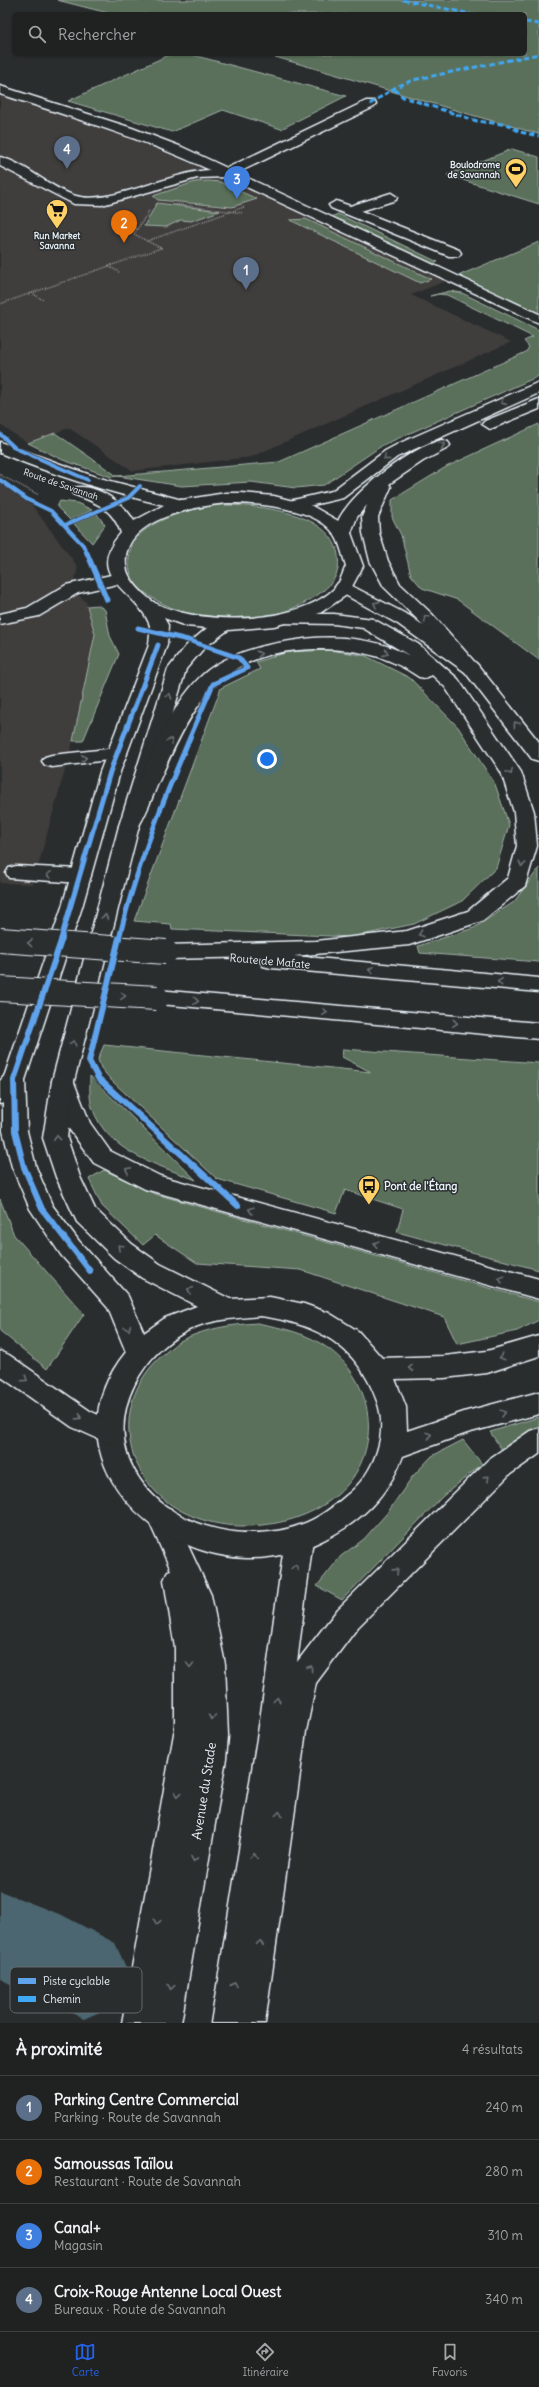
<!DOCTYPE html>
<html lang="fr">
<head>
<meta charset="utf-8">
<style>
	:root { --surface:#202222; --page:#2d2f2f; --text:#f1f3f6; --muted:#a2a4a5; --line:#3d3f40; --accent:#2563eb }
	body { margin:0; font-family:Delius,sans-serif; background:var(--page); color:var(--text) }
	.you { position:absolute; left:267px; top:759px; width:14px; height:14px; margin:-10px; border:3px solid #fff; border-radius:50%; background:#1a73e8; box-shadow:0 0 0 6px #1a73e833 }
	.badge { display:grid; place-items:center; width:26px; height:26px; border-radius:50%; background:var(--accent); color:#fff; font-size:13px; font-weight:700 }
	.pin { position:absolute; translate:-50% -33px; filter:drop-shadow(0 1px 2px #0008) }
	.pin::after { content:''; position:absolute; top:21px; width:14px; height:12px; background:inherit; clip-path:polygon(0 0,100% 0,50% 100%) }
	.list { margin:0; padding:0; list-style:none }
	h2 { display:flex; justify-content:space-between; align-items:center; height:52px; margin:0; padding:0 16px; font-size:17px }
	h2 small { font-size:13px; font-weight:400; color:var(--muted) }
	.list li { display:grid; grid-template-columns:26px 1fr auto; gap:12px; align-items:center; box-sizing:border-box; height:64px; padding:0 16px; border-top:1px solid var(--line) }
	.list b { display:block; font-size:15px; white-space:nowrap }
	.list p { margin:0; font-size:13px; white-space:nowrap; color:var(--muted) }
	.list em { font-size:13px; font-style:normal; color:var(--muted) }
	.icon { flex:none; width:22px; height:22px; fill:none; stroke:currentColor; stroke-width:2; stroke-linecap:round; stroke-linejoin:round }
	.map { position:relative; flex:none; width:539px; height:2023px; overflow:hidden }
	.search { position:absolute; background:var(--surface); box-shadow:0 1px 3px #0004; left:12px; right:12px; top:12px; height:44px; display:flex; align-items:center; gap:10px; box-sizing:border-box; padding:0 14px; border-radius:6px; color:var(--muted); font-size:15px }
	.sheet { height:308px; background:var(--surface) }
	nav { display:flex; justify-content:space-around; align-items:center; box-sizing:border-box; height:56px; border-top:1px solid var(--line); background:var(--surface); font-size:11px; color:var(--muted) }
	nav a { display:grid; justify-items:center; gap:2px }
	nav .on { color:var(--accent) }
	.map>svg:first-child { display:block }
	.built { fill:#403d3c }
	.green { fill:#5a6f5a; stroke:#a1b0a9 }
	.lines { fill:none; stroke-linecap:round; stroke-linejoin:round }
	.river { fill:#4b6670; fill-rule:evenodd }
	.minor-casing { stroke:#e8f1f8; stroke-width:3 }
	.major-casing { stroke:#e8f1f8; stroke-width:3 }
	.highway-casing { stroke:#e8f1f8; stroke-width:3 }
	.path { stroke:#e8f1f8; stroke-width:1.5; stroke-dasharray:0.5 1.5; stroke-linecap:butt }
	.minor { fill:#2a2d2e; fill-rule:evenodd }
	.major { fill:#2a2d2e; fill-rule:evenodd }
	.highway { fill:#2a2d2e; fill-rule:evenodd }
	.highway-bridge-casing { stroke:#e8f1f8; stroke-width:26; stroke-linecap:butt }
	.highway-bridge { stroke:#2a2d2e; stroke-width:24 }
	.quiet { stroke:#3fa9f5; stroke-width:3; stroke-dasharray:5.5 3; stroke-linecap:butt }
	.cycleway-far2-casing { stroke:#2a2d2e; stroke-width:5.5 }
	.cycleway-far1-casing { stroke:#2a2d2e; stroke-width:7 }
	.cycleway-casing { stroke:#2a2d2e; stroke-width:9 }
	.cycleway-far2 { stroke:#60a3ed; stroke-width:4 }
	.cycleway-far1 { stroke:#60a3ed; stroke-width:5 }
	.cycleway { stroke:#60a3ed; stroke-width:6 }
	.oneway { stroke:#6c7275 }
	.labels { text-anchor:middle; dominant-baseline:central; stroke-width:3; stroke-linejoin:round; paint-order:stroke }
	.far-poi-label { font-size:9px; font-weight:bold; fill:#e8f1f8; stroke:#2a2d2e; text-anchor:end }
	.far-street-label { font-size:9px; fill:#e8f1f8; stroke:#2a2d2e }
	.street-label { font-size:11px; fill:#e8f1f8; stroke:#2a2d2e }
	.poi-label { font-size:11px; font-weight:bold; fill:#e8f1f8; stroke:#2a2d2e; text-anchor:start }
	.near-street-label { font-size:13px; fill:#e8f1f8; stroke:#2a2d2e }
	.key { fill:#2a2d2e; stroke:#63686b; stroke-width:1 }
	.key-label { font-size:11px; fill:#e8f1f8 }
</style>
</head>
<body>
<div class="map">
<svg width="539" height="2023" viewBox="0 0 539 2023">
	<rect width="100%" height="100%" fill="#2a2d2e"/>
	<filter id="ink" filterUnits="userSpaceOnUse"><feTurbulence type="fractalNoise" baseFrequency=".025" numOctaves="2"/><feDisplacementMap in="SourceGraphic" scale="8" xChannelSelector="R" yChannelSelector="G"/><feConvolveMatrix kernelMatrix="1 2 1 2 8 2 1 2 1" color-interpolation-filters="sRGB"/></filter>
	<g filter="url(#ink)">
		<!-- built -->
		<path class="built" d="M 0,90 L 76,116 L 219,175 L 238,178 L 453,278 L 411,295 L 511,342 L 251,457 L 133,471 L 69,428 L 28,443 L 0,425 Z
			M 0,480 L 28,500 L 78,567 L 72,589 L 86,602 L 95,634 L 73,741 L 33,884 L 0,883 Z"/>
		<!-- green -->
		<path class="green" d="M 57,0 L 539,0 L 539,134 C 447,109 357,80 265,54 L 525,54 L 525,14 L 112,14 Z
			M 171,54 L 189,54 L 346,96 L 281,129 L 223,110 L 172,132 L 68,101 Z
			M 512,149 L 539,157 L 539,204 L 447,175 Z
			M 209,181 L 220,182 L 257,199 L 232,207 L 158,200 L 153,196 L 195,182 Z
			M 157,203 L 220,211 L 191,221 L 181,220 L 166,227 L 144,226 Z
			M 338,214 L 438,262 L 431,264 L 331,217 Z
			M 306,219 L 431,279 L 420,283 L 290,220 Z
			M 539,242 L 539,319 L 453,278 Z
			M 450,291 L 462,293 L 539,330 L 539,376 L 383,445 L 324,485 L 296,488 L 251,482 L 182,486 L 117,476 L 111,477 L 63,460 L 28,443 L 55,433 L 117,476 L 279,462 L 526,352 L 529,347 L 524,341 L 533,337 L 447,295 L 439,294 L 430,296 Z
			M 539,424 L 539,660 L 458,600 L 422,588 L 411,575 L 401,535 L 392,517 L 392,500 L 446,467 Z
			M 60,501 L 77,503 L 92,510 L 70,520 L 57,507 Z
			M 218,505 C 258,505 346,511 338,569 C 335,584 320,594 308,601 C 262,628 186,625 144,592 C 135,586 129,574 129,564 C 125,522 188,510 218,505 Z
			M 97,514 L 105,525 L 92,543 L 74,524 Z
			M 98,605 L 105,610 L 110,636 L 119,654 L 83,741 L 73,741 L 95,634 L 87,606 Z
			M 331,650 L 366,656 L 410,678 L 458,727 L 495,784 L 509,825 L 496,868 L 462,901 L 414,924 L 352,937 L 172,929 L 171,924 L 134,921 L 221,688 L 260,669 L 256,662 L 288,652 Z
			M 539,868 L 539,962 L 420,953 L 418,946 L 474,928 L 514,902 Z
			M 104,1045 L 371,1072 L 342,1057 L 343,1049 L 539,1063 L 539,1270 L 397,1232 L 403,1209 L 345,1190 L 336,1213 L 217,1179 L 111,1080 L 101,1068 L 98,1059 Z
			M 90,1076 L 196,1180 C 157,1164 107,1153 92,1107 C 89,1098 90,1086 90,1076 Z
			M 104,1170 L 155,1194 L 539,1302 L 539,1320 L 517,1331 L 457,1344 L 444,1317 L 301,1270 L 197,1263 L 155,1235 L 143,1245 L 102,1206 L 89,1179 Z
			M 0,1199 L 14,1235 L 84,1314 L 47,1369 L 0,1331 Z
			M 257,1323 C 283,1328 307,1333 329,1349 C 377,1384 383,1456 337,1495 C 310,1518 276,1526 242,1526 C 213,1526 179,1515 158,1494 C 116,1452 120,1390 165,1353 C 171,1348 176,1343 182,1340 C 207,1328 230,1325 257,1323 Z
			M 539,1417 L 539,1430 L 502,1450 L 490,1432 Z
			M 463,1440 L 482,1464 L 443,1496 L 342,1600 L 317,1586 L 341,1556 L 364,1539 L 388,1512 L 412,1477 L 432,1456 Z"/>
		<g class="lines">
			<!-- river -->
			<path class="river" d="M 0,1891 L 64,1916 L 115,1943 L 129,1974 L 115,2005 L 84,2019 L 0,1979 Z"/>
			<!-- minor casing -->
			<g class="minor-casing">
				<path id="minor" d="M 0,86 L 132,128 L 182,147 L 227,168 L 366,101 L 374,101 L 376,104 L 374,107 L 237,173 L 539,314 L 539,323 L 225,177 L 197,178 L 102,205 L 74,204 L 0,166 L 0,157 C 27,164 49,188 76,196 C 108,206 173,171 210,170 C 142,138 71,117 0,94 Z
					M 391,193 L 397,197 L 396,200 L 361,211 L 459,250 L 461,253 L 459,256 L 449,256 L 331,208 L 329,205 L 336,201 L 350,206 Z
					M 539,382 L 539,393 L 397,457 L 343,498 L 291,510 L 285,508 L 283,505 L 285,502 L 332,491 L 385,451 L 400,443 Z
					M 539,399 L 539,409 L 495,427 L 490,429 L 482,424 L 485,421 Z
					M 442,440 L 448,442 L 450,445 L 448,448 L 423,461 L 389,484 L 391,487 L 378,517 L 379,533 L 388,561 L 400,584 L 432,614 L 479,667 L 476,671 L 464,671 L 420,622 L 384,587 L 370,561 L 363,533 L 362,517 L 367,505 L 357,517 L 349,538 L 337,538 L 335,534 C 336,528 337,522 340,517 C 357,488 410,448 442,440 Z
					M 120,573 L 126,574 L 129,578 L 126,582 L 78,593 L 39,616 L 0,624 L 0,614 L 27,608 L 66,585 Z
					M 117,748 L 124,750 L 127,754 L 124,758 L 52,767 L 45,765 L 42,761 L 45,757 L 52,755 Z
					M 16,866 L 81,869 L 88,871 L 91,876 L 88,881 L 81,883 L 9,878 L 6,873 L 9,868 Z
					M 63,1073 L 71,1075 L 90,1123 L 110,1151 L 160,1176 L 539,1279 L 539,1299 L 145,1189 L 94,1163 L 67,1126 L 52,1081 L 55,1075 Z
					M 539,1428 L 539,1454 L 509,1475 L 358,1627 L 316,1683 L 306,1731 L 265,2023 L 211,2023 L 260,1720 L 285,1539 L 289,1530 L 299,1527 L 309,1530 L 313,1539 L 297,1662 L 338,1609 L 489,1459 L 530,1431 Z
					M 161,1505 L 171,1509 L 211,1595 L 225,1664 L 228,1736 L 226,1759 L 181,2023 L 122,2023 L 175,1728 L 175,1648 L 164,1580 L 168,1571 L 171,1570 L 147,1517 L 151,1509 Z"/>
			</g>
			<!-- major casing -->
			<g class="major-casing">
				<path id="major" d="M 0,442 L 96,477 L 182,500 L 226,493 L 241,493 L 274,496 L 312,506 L 340,522 L 351,533 L 363,566 L 348,594 L 320,613 L 274,626 L 228,630 L 204,648 L 186,669 L 139,826 L 74,1081 L 67,1138 L 80,1177 L 95,1209 L 132,1244 L 160,1264 L 230,1299 L 270,1297 L 304,1304 L 329,1313 L 358,1331 L 382,1358 L 444,1356 L 487,1351 L 539,1336 L 539,1356 L 487,1373 L 444,1378 L 395,1379 L 406,1407 L 407,1431 L 467,1411 L 539,1392 L 539,1414 L 467,1433 L 403,1456 C 390,1491 366,1517 333,1535 C 307,1550 276,1559 246,1558 C 142,1554 48,1448 126,1352 L 108,1308 L 61,1255 L 30,1209 L 12,1167 L 3,1131 L 3,1080 L 62,907 L 100,772 L 149,645 C 149,639 152,629 149,623 C 136,590 82,577 121,533 C 113,509 96,502 73,494 L 71,491 L 73,488 C 95,482 124,503 134,521 L 164,505 C 108,492 53,475 0,453 ZM 226,503 C 257,503 322,507 337,539 C 341,547 343,557 346,566 C 343,572 340,583 335,588 C 298,625 200,626 155,603 C 144,596 127,579 126,566 C 121,519 193,507 226,503 ZM 164,618 L 186,626 L 207,628 L 186,646 L 168,669 L 119,826 L 52,1081 L 43,1138 L 56,1177 L 77,1222 L 114,1258 L 142,1278 L 197,1306 L 165,1318 L 144,1333 L 128,1296 L 79,1241 L 52,1205 L 36,1167 L 27,1131 L 25,1080 L 82,907 L 120,772 L 167,645 L 168,625 ZM 261,1316 C 317,1324 357,1345 377,1401 C 389,1434 374,1474 347,1495 C 333,1507 318,1519 300,1525 C 243,1546 162,1526 133,1468 C 105,1414 143,1349 195,1327 C 215,1319 239,1318 261,1316 Z"/>
			</g>
			<!-- highway casing -->
			<g class="highway-casing">
				<path id="highway" d="M 344,582 L 410,616 L 477,664 L 539,742 L 539,761 L 532,759 L 465,672 L 398,624 L 338,591 L 335,587 L 338,583 Z
					M 286,614 L 334,614 L 373,619 L 418,644 L 458,679 L 521,772 L 534,812 L 537,846 L 525,886 L 482,921 L 409,945 L 294,956 L 539,978 L 539,992 L 271,968 L 263,966 L 260,961 L 263,957 L 166,959 L 158,957 L 155,952 L 158,947 L 166,945 L 316,941 L 407,931 L 468,911 L 508,878 L 517,846 L 514,812 L 501,772 L 445,687 L 432,675 L 425,678 L 419,677 C 386,654 354,649 315,649 C 219,651 194,703 159,781 C 152,797 146,816 136,830 L 129,832 L 122,830 L 119,826 C 140,781 172,692 214,666 C 241,649 273,643 304,639 C 339,635 379,639 410,656 L 363,628 L 334,624 L 280,623 L 277,619 L 280,615 Z
					M 157,990 L 539,1023 L 539,1039 L 149,1003 L 146,998 L 149,993 Z
					M 14,1072 L 22,1074 L 25,1080 L 8,1102 L 0,1104 L 0,1081 L 6,1074 Z
					M 0,1351 L 9,1355 L 90,1411 L 119,1425 L 123,1433 L 119,1441 L 110,1444 L 72,1427 L 0,1376 Z"/>
			</g>
			<!-- path -->
			<path class="path" d="M 174,204 L 243,213
				M 149,211 L 134,234 L 147,241 L 244,207
				M 118,219 L 137,229
				M 108,266 L 119,272
				M 32,293 L 43,300
				M 0,304 L 161,248 L 147,241
				M 0,475 L 39,495"/>
			<!-- minor -->
			<use href="#minor" class="minor"/>
			<!-- major -->
			<use href="#major" class="major"/>
			<!-- highway -->
			<use href="#highway" class="highway"/>
			<!-- highway-bridge casing -->
			<g class="highway-bridge-casing">
				<path id="highway-bridge" d="M 0,940 L 166,952
					M 0,989 L 157,998"/>
			</g>
			<!-- highway-bridge -->
			<use href="#highway-bridge" class="highway-bridge"/>
			<!-- quiet -->
			<path class="quiet" d="M 403,0 L 471,14
				M 525,22 L 539,24
				M 394,89 L 403,97 L 477,121 L 509,125 L 520,132 L 539,136
				M 370,104 L 396,87 L 413,80 L 539,54"/>
			<!-- cycleway-far2 casing -->
			<g class="cycleway-far2-casing">
				<path id="cycleway-far2" d="M 0,434 L 15,448 L 88,480
					M 0,480 L 28,500 L 51,511 L 83,545 L 87,554
					M 65,525 L 128,498 L 140,486"/>
			</g>
			<!-- cycleway-far1 casing -->
			<g class="cycleway-far1-casing">
				<path id="cycleway-far1" d="M 87,553 L 107,600
					M 61,939 L 110,772 L 158,645
					M 119,939 C 140,851 177,767 213,684 L 247,668 L 239,658 L 188,640 L 138,628"/>
			</g>
			<!-- cycleway casing -->
			<g class="cycleway-casing">
				<path id="cycleway" d="M 62,938 L 14,1080 L 15,1131 L 24,1167 L 42,1209 L 90,1271
					M 119,938 L 89,1061 L 98,1078 L 238,1206"/>
			</g>
			<!-- cycleway-far2 -->
			<use href="#cycleway-far2" class="cycleway-far2"/>
			<!-- cycleway-far1 -->
			<use href="#cycleway-far1" class="cycleway-far1"/>
			<!-- cycleway -->
			<use href="#cycleway" class="cycleway"/>
		</g>
		<!-- one-way arrows -->
		<defs><path id="oneway-chevron" d="M-2-3.5L2.5 0L-2 3.5" fill="none" stroke-width="1.6" stroke-linecap="round" stroke-linejoin="round"/></defs>
		<g class="oneway">
			<use href="#oneway-chevron" transform="translate(503 402) rotate(156)"/>
			<use href="#oneway-chevron" transform="translate(442 445) rotate(-23)"/>
			<use href="#oneway-chevron" transform="translate(386 458) rotate(141)"/>
			<use href="#oneway-chevron" transform="translate(376 604) rotate(-152)"/>
			<use href="#oneway-chevron" transform="translate(426 618) rotate(-134)"/>
			<use href="#oneway-chevron" transform="translate(386 653) rotate(23)"/>
			<use href="#oneway-chevron" transform="translate(259 654) rotate(-14)"/>
			<use href="#oneway-chevron" transform="translate(169 696) rotate(-73)"/>
			<use href="#oneway-chevron" transform="translate(516 724) rotate(-126)"/>
			<use href="#oneway-chevron" transform="translate(170 741) rotate(-64)"/>
			<use href="#oneway-chevron" transform="translate(84 758) rotate(-6)"/>
			<use href="#oneway-chevron" transform="translate(510 772) rotate(63)"/>
			<use href="#oneway-chevron" transform="translate(522 864) rotate(105)"/>
			<use href="#oneway-chevron" transform="translate(49 875) rotate(-177)"/>
			<use href="#oneway-chevron" transform="translate(105 917) rotate(-75)"/>
			<use href="#oneway-chevron" transform="translate(421 934) rotate(161)"/>
			<use href="#oneway-chevron" transform="translate(30 943) rotate(-176)"/>
			<use href="#oneway-chevron" transform="translate(371 970) rotate(-175)"/>
			<use href="#oneway-chevron" transform="translate(500 982) rotate(-175)"/>
			<use href="#oneway-chevron" transform="translate(123 996) rotate(3)"/>
			<use href="#oneway-chevron" transform="translate(196 1001) rotate(5)"/>
			<use href="#oneway-chevron" transform="translate(325 1012) rotate(5)"/>
			<use href="#oneway-chevron" transform="translate(455 1023) rotate(5)"/>
			<use href="#oneway-chevron" transform="translate(73 1043) rotate(-75)"/>
			<use href="#oneway-chevron" transform="translate(57 1138) rotate(-96)"/>
			<use href="#oneway-chevron" transform="translate(128 1170) rotate(-152)"/>
			<use href="#oneway-chevron" transform="translate(251 1210) rotate(-165)"/>
			<use href="#oneway-chevron" transform="translate(376 1244) rotate(-165)"/>
			<use href="#oneway-chevron" transform="translate(120 1247) rotate(-137)"/>
			<use href="#oneway-chevron" transform="translate(501 1279) rotate(-165)"/>
			<use href="#oneway-chevron" transform="translate(190 1290) rotate(-153)"/>
			<use href="#oneway-chevron" transform="translate(128 1328) rotate(68)"/>
			<use href="#oneway-chevron" transform="translate(502 1357) rotate(164)"/>
			<use href="#oneway-chevron" transform="translate(411 1368) rotate(178)"/>
			<use href="#oneway-chevron" transform="translate(25 1379) rotate(34)"/>
			<use href="#oneway-chevron" transform="translate(503 1413) rotate(-15)"/>
			<use href="#oneway-chevron" transform="translate(79 1417) rotate(33)"/>
			<use href="#oneway-chevron" transform="translate(429 1435) rotate(-19)"/>
			<use href="#oneway-chevron" transform="translate(487 1478) rotate(-44)"/>
			<use href="#oneway-chevron" transform="translate(295 1567) rotate(-82)"/>
			<use href="#oneway-chevron" transform="translate(396 1571) rotate(-44)"/>
			<use href="#oneway-chevron" transform="translate(190 1665) rotate(90)"/>
			<use href="#oneway-chevron" transform="translate(310 1668) rotate(-53)"/>
			<use href="#oneway-chevron" transform="translate(277 1700) rotate(-83)"/>
			<use href="#oneway-chevron" transform="translate(212 1717) rotate(88)"/>
			<use href="#oneway-chevron" transform="translate(178 1794) rotate(100)"/>
			<use href="#oneway-chevron" transform="translate(279 1814) rotate(-82)"/>
			<use href="#oneway-chevron" transform="translate(254 1856) rotate(-81)"/>
			<use href="#oneway-chevron" transform="translate(194 1859) rotate(100)"/>
			<use href="#oneway-chevron" transform="translate(157 1922) rotate(100)"/>
			<use href="#oneway-chevron" transform="translate(260 1943) rotate(-81)"/>
			<use href="#oneway-chevron" transform="translate(234 1984) rotate(-81)"/>
			<use href="#oneway-chevron" transform="translate(171 1987) rotate(100)"/>
		</g>
	</g>
	<!-- icons -->
	<defs>
		<g id="stadium-pin" transform="scale(1.15)"><path d="M0 17L-7.5 6A9.5 9.5 0 1 1 7.5 6Z" fill="#ffd166" stroke="#2a2d2e"/><path d="M0-5a6.5 5 0 1 0 0 10a6.5 5 0 1 0 0-10ZM-3.5-1.8h7v3.6h-7Z" fill="#111"/></g>
		<g id="supermarket-pin" transform="scale(1.15)"><path d="M0 17L-7.5 6A9.5 9.5 0 1 1 7.5 6Z" fill="#ffd166" stroke="#2a2d2e"/><path d="M-6-5.5h2.5l.6 2H6L4.5 2H-2.5L-4.4-4H-6ZM-1.5 3.2a1.3 1.3 0 1 0 .1 0ZM3 3.2a1.3 1.3 0 1 0 .1 0Z" fill="#111"/></g>
		<g id="bus-pin" transform="scale(1.15)"><path d="M0 17L-7.5 6A9.5 9.5 0 1 1 7.5 6Z" fill="#ffd166" stroke="#2a2d2e"/><path d="M-5-6H5V4H4V6H2V4H-2V6H-4V4H-5ZM-3.5-4V0h7V-4ZM-3.5 1.2v1.5H-2V1.2ZM2 1.2v1.5H3.5V1.2Z" fill="#111"/></g>
	</defs>
	<g fill-rule="evenodd">
		<use href="#stadium-pin" x="516" y="169"/>
		<use href="#supermarket-pin" x="57" y="210"/>
		<use href="#bus-pin" x="369" y="1186"/>
	</g>
	<g class="labels">
		<!-- far-poi labels -->
		<g class="far-poi-label">
			<text x="500" y="164">Boulodrome<tspan x="500" dy="10">de Savannah</tspan></text>
			<text x="57" y="235" text-anchor="middle">Run Market<tspan x="57" dy="10">Savanna</tspan></text>
		</g>
		<!-- far-street labels -->
		<g class="far-street-label">
			<text transform="translate(61 484) rotate(19)">Route de Savannah</text>
		</g>
		<!-- street labels -->
		<g class="street-label">
			<text transform="translate(270 961) rotate(5)">Route de Mafate</text>
		</g>
		<!-- poi labels -->
		<g class="poi-label">
			<text x="384" y="1186">Pont de l'Étang</text>
		</g>
		<!-- near-street labels -->
		<g class="near-street-label">
			<text transform="translate(204 1791) rotate(-81)">Avenue du Stade</text>
		</g>
	</g>
	<!-- legend -->
	<rect x="10" y="1967" width="132" height="46" rx="6" class="key"/>
	<rect x="18" y="1978" width="18" height="6" fill="#60a3ed"/>
	<rect x="18" y="1996" width="18" height="6" fill="#3fa9f5"/>
	<g class="key-label">
		<text x="43" y="1985">Piste cyclable</text>
		<text x="43" y="2003">Chemin</text>
	</g>
</svg>
<div class="you"></div>
<div class="pin badge" style="left:246px;top:290px;background:#5c6f8a">1</div>
<div class="pin badge" style="left:124px;top:243px;background:#e8710a">2</div>
<div class="pin badge" style="left:237px;top:199px;background:#3f7fe0">3</div>
<div class="pin badge" style="left:67px;top:169px;background:#5c6f8a">4</div>
<div class="search"><svg class="icon" aria-label="search" viewBox="0 0 24 24"><circle cx="10" cy="10" r="6"/><path d="M15 15l6 6"/></svg>Rechercher</div>
</div>
<section class="sheet">
<h2>À proximité<small>4 résultats</small></h2>
<ul class="list">
<li><span class="badge" style="background:#5c6f8a">1</span><div><b>Parking Centre Commercial</b><p>Parking · Route de Savannah</p></div><em>240 m</em></li>
<li><span class="badge" style="background:#e8710a">2</span><div><b>Samoussas Taïlou</b><p>Restaurant · Route de Savannah</p></div><em>280 m</em></li>
<li><span class="badge" style="background:#3f7fe0">3</span><div><b>Canal+</b><p>Magasin</p></div><em>310 m</em></li>
<li><span class="badge" style="background:#5c6f8a">4</span><div><b>Croix-Rouge Antenne Local Ouest</b><p>Bureaux · Route de Savannah</p></div><em>340 m</em></li>
</ul>
</section>
<nav>
<a class="on"><svg class="icon" aria-label="map" viewBox="0 0 24 24"><path d="M3 6l6-2 6 2 6-2v14l-6 2-6-2-6 2zM9 4v14M15 6v14"/></svg>Carte</a>
<a><svg class="icon" aria-label="directions" viewBox="0 0 24 24"><path d="M12 3l9 9-9 9-9-9zM9 14v-3h6M13 9l2 2-2 2"/></svg>Itinéraire</a>
<a><svg class="icon" aria-label="saved" viewBox="0 0 24 24"><path d="M7 4h10v16l-5-4-5 4z"/></svg>Favoris</a>
</nav>
</body>
</html>
